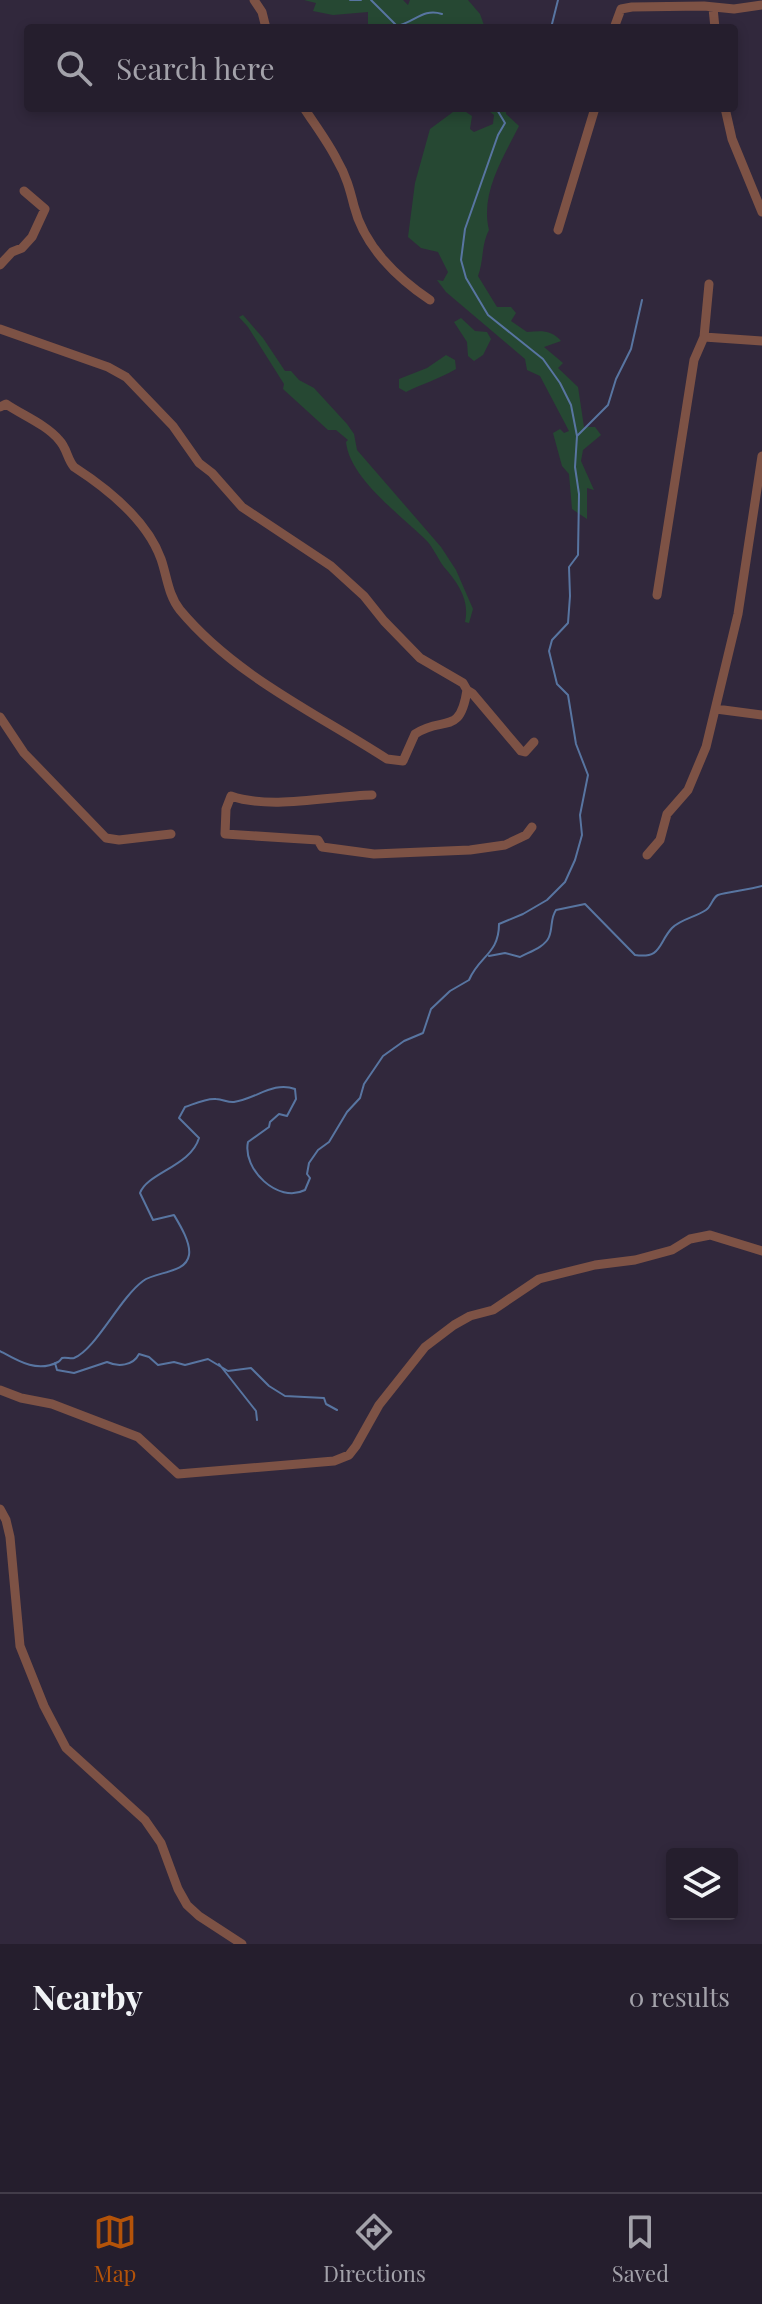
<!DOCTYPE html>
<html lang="en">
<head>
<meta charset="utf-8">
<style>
	:root { --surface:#251e2d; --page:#312b39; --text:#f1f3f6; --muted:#a3a2aa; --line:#423c49; --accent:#b45309 }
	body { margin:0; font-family:"Playfair Display",serif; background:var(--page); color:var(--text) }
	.controls { position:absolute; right:24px; bottom:24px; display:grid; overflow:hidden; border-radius:8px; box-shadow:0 4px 12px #0003 }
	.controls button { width:72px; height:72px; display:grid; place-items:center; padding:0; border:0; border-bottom:2px solid var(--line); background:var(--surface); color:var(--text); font:40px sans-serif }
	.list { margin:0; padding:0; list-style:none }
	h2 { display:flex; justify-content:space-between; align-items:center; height:104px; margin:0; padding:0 32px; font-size:34px }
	h2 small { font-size:26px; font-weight:400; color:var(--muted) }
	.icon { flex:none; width:44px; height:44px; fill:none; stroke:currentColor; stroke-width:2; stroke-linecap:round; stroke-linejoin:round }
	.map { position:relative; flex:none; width:762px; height:1944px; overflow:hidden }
	.search { position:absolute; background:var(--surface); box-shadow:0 4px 12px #0003; left:24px; right:24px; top:24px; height:88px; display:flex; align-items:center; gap:20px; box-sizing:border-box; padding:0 28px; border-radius:8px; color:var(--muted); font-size:30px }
	.sheet { height:248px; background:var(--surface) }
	nav { display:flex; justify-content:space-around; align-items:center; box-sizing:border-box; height:112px; border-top:2px solid var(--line); background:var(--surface); font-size:22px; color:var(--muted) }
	nav a { display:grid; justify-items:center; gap:4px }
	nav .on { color:var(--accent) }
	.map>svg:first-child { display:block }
	.green { fill:#264833 }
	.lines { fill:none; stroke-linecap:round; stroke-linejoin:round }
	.stream { stroke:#5875a1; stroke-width:2 }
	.minor { stroke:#7d5245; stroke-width:9 }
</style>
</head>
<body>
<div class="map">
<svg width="762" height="1944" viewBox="0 0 762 1944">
	<rect width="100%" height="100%" fill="#31283c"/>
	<!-- green -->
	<path class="green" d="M 304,0 L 403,0 L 408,5 L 410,0 L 468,0 L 480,14 L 485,28 L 372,28 L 368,24 L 368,12 L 333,15 L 313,11 L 316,3 Z
		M 485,108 L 506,108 L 506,114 L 519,126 C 503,158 480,193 489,230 C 481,245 484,260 478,276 L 497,307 L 511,307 L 516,313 L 511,321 L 527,332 C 540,331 551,329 561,341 L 544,347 L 563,363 L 558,368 L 578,387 L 584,427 L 595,427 L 601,435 L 583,450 L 581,461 L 594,490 L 587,488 L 587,519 L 572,509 L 569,474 L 562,466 L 553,433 L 560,429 L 564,433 L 569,431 L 540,376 L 527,370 L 525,359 L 446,292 L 437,280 L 443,281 L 448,272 L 438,252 L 421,248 L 408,237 L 415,183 L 430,129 L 453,112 L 466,112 L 472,116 L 470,129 L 474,132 L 493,124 L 494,115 Z
		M 243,315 L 263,338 L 285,371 L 291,371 L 299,380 L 314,388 L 347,424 L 354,434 L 357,450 L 441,547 L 456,570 L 473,609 L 469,623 L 465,622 C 470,600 458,583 444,567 C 438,559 434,549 427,541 C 401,515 350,479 346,442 L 348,440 L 336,430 L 328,430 L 283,389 L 284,384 L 248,327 L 239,317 Z
		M 461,318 L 475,331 L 487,332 L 491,339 L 483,355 L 474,361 L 468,356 L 467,342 L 454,322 Z
		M 446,355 L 455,360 L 456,369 C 439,379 424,383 406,392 L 399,388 L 399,379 L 427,368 Z"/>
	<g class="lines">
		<!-- stream -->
		<path class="stream" d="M 350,0 L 361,0
			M 371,0 L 397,26 C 415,22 423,8 442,14
			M 551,28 L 558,0
			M 577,436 L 608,405 L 616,379 L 631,349 L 642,300
			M 489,956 L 505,953 L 520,957 C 529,952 545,947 549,937 C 553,927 550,919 556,910 L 585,904 L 635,955 C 662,959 658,943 672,928 C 681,919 696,917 706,910 C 712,906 712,898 718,895 C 727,892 749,890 762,886
			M 0,1351 C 18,1361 37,1373 58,1362 C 60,1361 61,1359 62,1358 C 66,1357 71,1359 74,1358 C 96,1349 119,1299 143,1281 C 156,1271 186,1274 189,1255 C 191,1243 180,1225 174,1215 L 153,1220 L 140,1193 C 147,1173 191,1166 199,1138 L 179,1118 L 185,1107 C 194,1104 206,1098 216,1099 C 223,1099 228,1103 234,1102 C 256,1099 273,1081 295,1089 L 296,1099 L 287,1116 L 279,1114 L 270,1122 L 269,1127 L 248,1142 C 242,1169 278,1204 305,1190 L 310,1178 L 307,1174 L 309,1163 L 318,1150 L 329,1142 L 347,1112 L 360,1098 L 364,1084 L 383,1056 L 404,1041 L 423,1033 L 431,1009 L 450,991 L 469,980 C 479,956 499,954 499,924 L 523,914 L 547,900 L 565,882 L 575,860 L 582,835 L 580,815 L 588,775 L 576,744 L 568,695 L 557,684 L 549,651 L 552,640 L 568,623 L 570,596 L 569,567 L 578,555 L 579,494 L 575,467 L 577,436 L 571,405 L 560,383 L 543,359 L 488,315 L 466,278 L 461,260 L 465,229 L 498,135 L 505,123 L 496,108
			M 55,1363 L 57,1370 L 74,1373 L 107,1362 C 118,1367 133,1366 139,1354 L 149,1357 L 158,1365 L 174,1362 L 185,1365 L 208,1359 L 228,1371 L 251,1368 L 269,1386 L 285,1396 L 324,1398 L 326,1404 L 337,1410
			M 219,1364 L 256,1411 L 257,1420"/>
		<!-- minor -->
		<path class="minor" d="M 254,0 L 262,12 L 266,28
			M 713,8 L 715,28
			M 614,28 L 621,9 L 632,7 L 704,6 L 734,9 L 762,5
			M 304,108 C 315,125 328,142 337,160 C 346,175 350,190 354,206 C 364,246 397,278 430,300
			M 725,108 L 732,139 L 762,212
			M 558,230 L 595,108
			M 0,265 L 12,252 L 22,248 L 32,237 L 45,209 L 24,191
			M 0,329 L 108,367 L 126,377 L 173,426 L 199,463 L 212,473 L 242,507 L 331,566 L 364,596 L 384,621 L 420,658 L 463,683 L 467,690 C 460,737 443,715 415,734 L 403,761 L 387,759 C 316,713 235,676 180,610 C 168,595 167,576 161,559 C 147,520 108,489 74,467 C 67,459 67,448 59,440 C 47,425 22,415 6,404 L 0,407
			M 704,337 L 762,341
			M 657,595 L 694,360 L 704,337 L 709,284
			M 467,690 L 472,693 L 521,751 L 525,752 L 534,742
			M 716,709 L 762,715
			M 0,717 L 24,753 L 106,838 L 119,840 L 171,834
			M 372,795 C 330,796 271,810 231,796 L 226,809 L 225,834 L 318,840 L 322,847 L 374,854 L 470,850 L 505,845 L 526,835 L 532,827
			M 647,855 L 660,840 L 667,814 L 688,790 L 706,747 L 738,614 L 762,456
			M 0,1390 L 21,1398 L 52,1404 L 138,1437 L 178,1474 L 334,1461 L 349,1455 L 356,1446 L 379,1405 L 425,1347 L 454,1325 L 470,1316 L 493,1310 L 539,1279 L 595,1265 L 635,1260 L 672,1250 L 690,1239 L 710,1235 L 762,1251
			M 0,1509 L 6,1520 L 10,1537 L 20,1646 L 44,1706 L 66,1748 L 145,1820 L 161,1843 L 178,1889 L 187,1905 L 199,1916 L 242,1944"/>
	</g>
</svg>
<div class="controls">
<button><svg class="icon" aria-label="layers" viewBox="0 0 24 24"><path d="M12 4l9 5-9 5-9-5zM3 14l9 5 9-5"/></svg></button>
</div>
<div class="search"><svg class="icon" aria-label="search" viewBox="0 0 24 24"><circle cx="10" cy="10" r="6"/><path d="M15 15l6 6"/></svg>Search here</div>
</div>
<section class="sheet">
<h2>Nearby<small>0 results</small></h2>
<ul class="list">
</ul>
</section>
<nav>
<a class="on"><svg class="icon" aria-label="map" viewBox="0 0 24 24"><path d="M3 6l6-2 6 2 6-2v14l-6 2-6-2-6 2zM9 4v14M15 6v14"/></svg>Map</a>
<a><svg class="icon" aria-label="directions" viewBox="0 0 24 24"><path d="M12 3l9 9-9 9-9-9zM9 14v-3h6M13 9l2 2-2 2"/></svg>Directions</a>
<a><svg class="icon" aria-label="saved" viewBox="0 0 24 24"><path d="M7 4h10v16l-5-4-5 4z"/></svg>Saved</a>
</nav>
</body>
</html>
